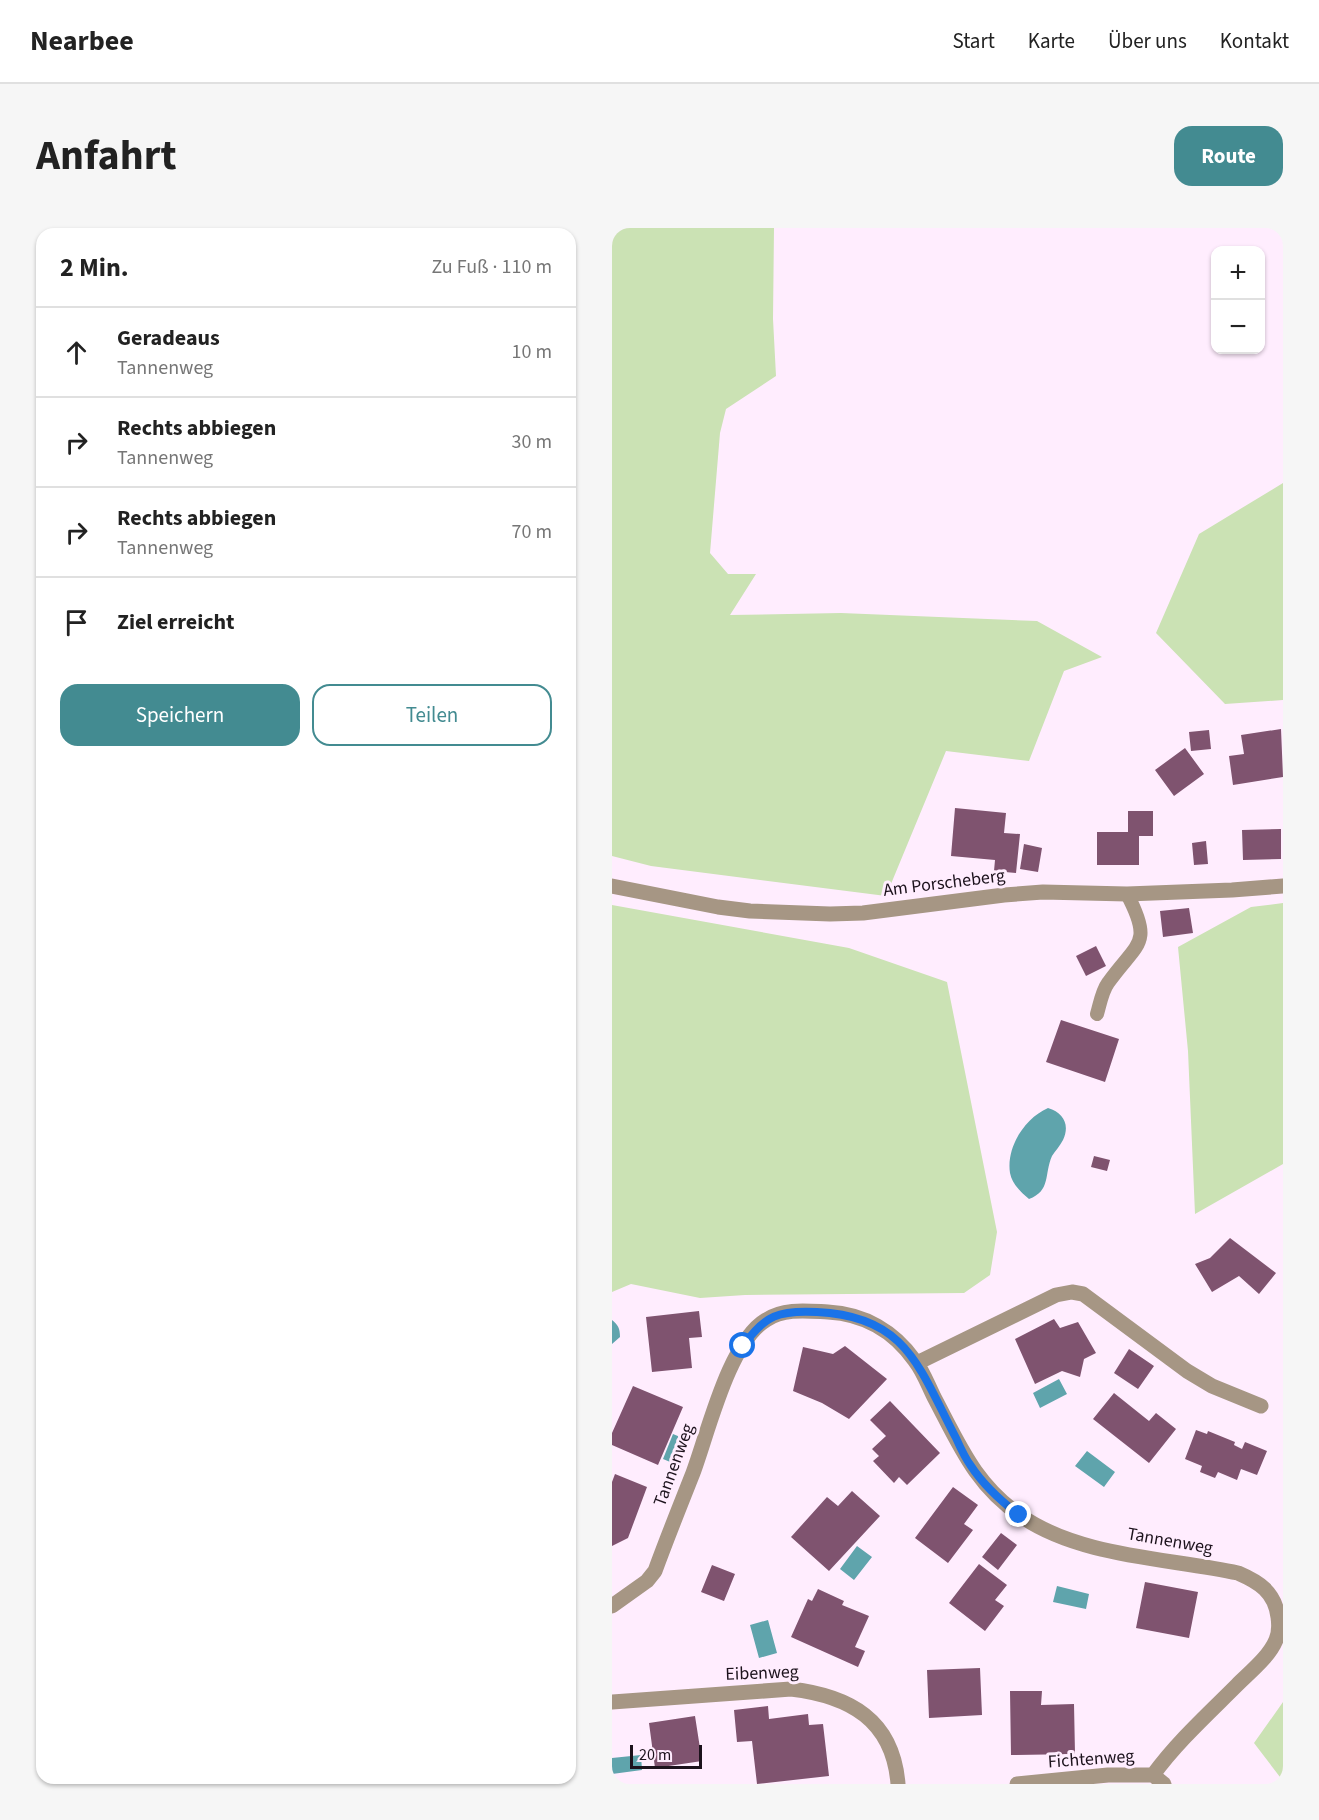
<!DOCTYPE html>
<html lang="de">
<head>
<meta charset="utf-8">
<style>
	:root { --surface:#fff; --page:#f6f6f6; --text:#222; --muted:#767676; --line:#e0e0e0; --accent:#438b91 }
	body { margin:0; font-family:"Source Sans 3",sans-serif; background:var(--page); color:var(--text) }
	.controls { position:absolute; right:18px; top:18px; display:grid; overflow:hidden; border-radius:12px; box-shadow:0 2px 4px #0004 }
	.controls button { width:54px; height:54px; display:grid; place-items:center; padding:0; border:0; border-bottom:2px solid var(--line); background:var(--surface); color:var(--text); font:30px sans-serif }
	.scale { position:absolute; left:18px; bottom:15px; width:72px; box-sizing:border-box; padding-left:6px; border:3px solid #1c121c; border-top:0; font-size:16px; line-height:21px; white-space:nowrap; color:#1c121c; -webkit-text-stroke:4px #ffedfe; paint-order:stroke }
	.stop { position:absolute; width:18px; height:18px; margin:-14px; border:4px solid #1a73e8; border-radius:50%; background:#fff }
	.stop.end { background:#1a73e8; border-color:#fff; box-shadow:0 2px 6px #0008 }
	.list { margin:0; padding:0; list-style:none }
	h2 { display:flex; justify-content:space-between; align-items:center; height:78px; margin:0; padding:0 24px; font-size:26px }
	h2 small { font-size:20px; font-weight:400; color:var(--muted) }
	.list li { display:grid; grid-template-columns:39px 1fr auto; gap:18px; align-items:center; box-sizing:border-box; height:90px; padding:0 24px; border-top:2px solid var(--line) }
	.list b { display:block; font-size:22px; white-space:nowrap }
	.list p { margin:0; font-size:20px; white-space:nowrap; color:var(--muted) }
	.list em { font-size:20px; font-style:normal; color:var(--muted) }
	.actions { display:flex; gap:12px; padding:18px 24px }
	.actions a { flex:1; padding:14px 0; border:2px solid var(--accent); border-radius:18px; text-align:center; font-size:21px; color:var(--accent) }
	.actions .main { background:var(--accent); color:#fff }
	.icon { flex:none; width:33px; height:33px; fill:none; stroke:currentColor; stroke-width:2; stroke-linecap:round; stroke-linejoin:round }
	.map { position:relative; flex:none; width:671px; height:1556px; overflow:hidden; border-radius:18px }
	header { display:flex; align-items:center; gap:36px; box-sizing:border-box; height:84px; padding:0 30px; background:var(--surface); border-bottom:2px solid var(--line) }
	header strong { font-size:28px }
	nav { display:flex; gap:33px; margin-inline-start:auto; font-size:21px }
	.intro { display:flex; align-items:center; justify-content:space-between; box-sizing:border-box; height:144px; padding:0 36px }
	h1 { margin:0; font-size:42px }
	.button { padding:15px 27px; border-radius:18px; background:var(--accent); color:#fff; font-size:21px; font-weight:700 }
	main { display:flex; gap:36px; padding:0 36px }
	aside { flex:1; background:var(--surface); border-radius:18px; box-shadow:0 2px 4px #0004 }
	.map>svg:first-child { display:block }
	.green { fill:#cbe2b4 }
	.water { fill:#5fa4ac }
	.building { fill:#7f536f }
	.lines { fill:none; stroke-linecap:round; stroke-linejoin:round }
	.lane { stroke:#a69684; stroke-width:14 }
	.street { stroke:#a69684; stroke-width:15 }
	.route { stroke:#1a73e8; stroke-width:8 }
	.labels { text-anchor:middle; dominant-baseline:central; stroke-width:6; stroke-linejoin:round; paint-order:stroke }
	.street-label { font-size:18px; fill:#1c121c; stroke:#ffedfe }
</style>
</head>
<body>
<header>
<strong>Nearbee</strong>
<nav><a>Start</a><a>Karte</a><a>Über uns</a><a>Kontakt</a></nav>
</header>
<div class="intro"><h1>Anfahrt</h1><a class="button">Route</a></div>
<main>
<aside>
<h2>2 Min.<small>Zu Fuß · 110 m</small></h2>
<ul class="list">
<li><svg class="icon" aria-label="ahead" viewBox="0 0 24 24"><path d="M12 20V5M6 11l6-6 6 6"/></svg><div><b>Geradeaus</b><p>Tannenweg</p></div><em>10 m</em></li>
<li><svg class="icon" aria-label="right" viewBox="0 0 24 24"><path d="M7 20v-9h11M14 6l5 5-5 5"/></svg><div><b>Rechts abbiegen</b><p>Tannenweg</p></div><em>30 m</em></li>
<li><svg class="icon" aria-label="right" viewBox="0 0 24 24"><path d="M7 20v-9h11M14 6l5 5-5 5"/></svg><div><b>Rechts abbiegen</b><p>Tannenweg</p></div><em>70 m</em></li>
<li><svg class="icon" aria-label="arrive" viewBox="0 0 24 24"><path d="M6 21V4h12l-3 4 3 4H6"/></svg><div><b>Ziel erreicht</b></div></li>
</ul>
<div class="actions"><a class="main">Speichern</a><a>Teilen</a></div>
</aside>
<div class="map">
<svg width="671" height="1556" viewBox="0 0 671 1556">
	<rect width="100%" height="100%" fill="#ffedfe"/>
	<!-- green -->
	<path class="green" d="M 0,0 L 162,0 L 161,91 L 164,148 L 114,181 L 108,205 L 98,325 L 116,346 L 144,346 L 118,387 L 229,385 L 425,393 L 490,429 L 452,443 L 417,533 L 334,523 L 274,668 L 39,638 L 0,628 Z
		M 671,255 L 671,472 L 613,476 L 544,405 L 587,306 Z
		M 671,675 L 671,936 L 583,986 L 576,823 L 566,719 L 639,679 Z
		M 0,677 L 237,720 L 335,754 L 385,1004 L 378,1047 L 352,1065 L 133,1067 L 88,1070 L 19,1056 L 0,1064 Z
		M 671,1474 L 671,1553 L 642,1515 Z"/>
	<!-- water -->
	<path class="water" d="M 436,880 C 452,885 458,897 451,912 C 448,918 443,923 440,928 C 432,946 439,963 417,971 C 409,964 400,956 398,945 C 394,919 413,890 436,880 Z
		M 0,1092 C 6,1097 8,1100 8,1109 L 0,1116 Z
		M 447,1151 L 455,1166 L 428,1180 L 421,1165 Z
		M 61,1206 L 73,1211 L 63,1236 L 51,1231 Z
		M 475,1223 L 503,1244 L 492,1259 L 463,1238 Z
		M 245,1318 L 260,1329 L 242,1352 L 228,1341 Z
		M 445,1358 L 477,1366 L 474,1381 L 441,1374 Z
		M 156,1392 L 165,1425 L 147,1430 L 138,1397 Z
		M 29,1527 L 30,1542 L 0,1546 L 0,1530 Z"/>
	<!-- building -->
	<path class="building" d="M 669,501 L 671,549 L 621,557 L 617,528 L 632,526 L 629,507 Z
		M 597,502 L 599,521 L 579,523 L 577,504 Z
		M 573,520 L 592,546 L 562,568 L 543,542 Z
		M 343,580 L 394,585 L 392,605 L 408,606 L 404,645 L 382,643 L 383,632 L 339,628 Z
		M 516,583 L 541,583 L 541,608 L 527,608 L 527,637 L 485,637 L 485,604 L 516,604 Z
		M 669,601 L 669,631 L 631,632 L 630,602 Z
		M 594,613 L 596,636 L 582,637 L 580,615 Z
		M 412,616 L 430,620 L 426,644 L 408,641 Z
		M 577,680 L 581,705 L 551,709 L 548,683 Z
		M 484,718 L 494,738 L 474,748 L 464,728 Z
		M 449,792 L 507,811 L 493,854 L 434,834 Z
		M 482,928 L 498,932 L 495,943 L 479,939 Z
		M 618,1010 L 664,1045 L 647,1066 L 627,1048 L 600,1064 L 583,1036 L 598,1030 Z
		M 87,1083 L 90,1109 L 77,1110 L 80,1140 L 40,1144 L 34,1089 Z
		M 442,1091 L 448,1100 L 466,1094 L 484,1125 L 472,1131 L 468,1149 L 450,1143 L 423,1156 L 403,1111 Z
		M 233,1118 L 275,1151 L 237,1191 L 210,1175 L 181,1163 L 191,1119 L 221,1126 Z
		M 517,1121 L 542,1138 L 526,1161 L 502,1145 Z
		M 21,1158 L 71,1179 L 46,1237 L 0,1217 L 0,1205 Z
		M 502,1165 L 537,1193 L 544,1185 L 564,1201 L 537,1235 L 481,1191 Z
		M 278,1173 L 328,1225 L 295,1257 L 287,1249 L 282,1255 L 261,1233 L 267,1228 L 260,1221 L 274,1208 L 258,1192 Z
		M 584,1202 L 595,1206 L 596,1203 L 623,1214 L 622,1217 L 630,1221 L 633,1214 L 655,1223 L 645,1247 L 629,1241 L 625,1252 L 606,1244 L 603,1250 L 588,1244 L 590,1238 L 573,1231 Z
		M 3,1246 L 35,1259 L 16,1310 L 0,1318 L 0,1254 Z
		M 341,1259 L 366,1277 L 352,1296 L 361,1302 L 336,1335 L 303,1310 Z
		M 240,1263 L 268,1288 L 217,1343 L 179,1309 L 215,1269 L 226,1278 Z
		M 389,1305 L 405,1317 L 386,1342 L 370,1329 Z
		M 367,1336 L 395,1357 L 383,1372 L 392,1378 L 373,1403 L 337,1375 Z
		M 100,1337 L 123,1346 L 112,1373 L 89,1364 Z
		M 533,1354 L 586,1364 L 577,1410 L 524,1400 Z
		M 206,1361 L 232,1373 L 230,1377 L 257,1388 L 243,1419 L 253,1423 L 246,1439 L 179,1409 L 196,1371 L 200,1373 Z
		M 368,1440 L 370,1487 L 317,1490 L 315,1442 Z
		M 398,1463 L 430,1463 L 429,1477 L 462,1476 L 463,1526 L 399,1527 Z
		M 156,1478 L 157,1491 L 196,1486 L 197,1497 L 211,1496 L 217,1548 L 145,1556 L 140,1513 L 125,1514 L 122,1482 Z
		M 83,1488 L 90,1533 L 43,1540 L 37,1495 Z"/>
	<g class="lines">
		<!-- lane -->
		<path class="lane" d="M 485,786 C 488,776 490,763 496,755 C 525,714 542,717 515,666"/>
		<!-- street -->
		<path class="street" d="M 0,658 L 106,679 L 138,683 L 218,686 L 251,685 L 392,667 L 431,664 L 515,666 L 620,662 L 671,658
			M 305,1135 L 444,1067 L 460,1064 L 471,1066 L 575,1143 L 600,1158 L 649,1178
			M 0,1378 L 35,1353 L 43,1343 C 55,1310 68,1278 81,1245 C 96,1205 117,1114 154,1092 C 172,1080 195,1083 216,1084 C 252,1086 282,1103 303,1133 C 311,1143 316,1157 322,1169 C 347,1216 363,1257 409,1288 C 468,1329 556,1330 626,1345 C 647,1354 663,1364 666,1389 C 667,1396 667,1405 664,1412 C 657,1429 638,1444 625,1457 C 596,1486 565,1514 541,1547
			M 0,1474 L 179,1461 C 238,1468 281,1492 286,1556
			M 405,1556 L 496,1547 L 541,1547 L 552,1556"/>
	</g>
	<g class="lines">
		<!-- route -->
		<path class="route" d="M 131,1118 C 153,1087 167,1082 205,1084 C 295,1088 307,1140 344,1210 C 348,1219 353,1230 359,1238 C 372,1258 389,1273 407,1287"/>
	</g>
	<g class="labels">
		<!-- street labels -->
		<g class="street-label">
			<text transform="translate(332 655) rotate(-7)">Am Porscheberg</text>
			<text transform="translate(62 1237) rotate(-70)">Tannenweg</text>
			<text transform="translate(558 1313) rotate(10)">Tannenweg</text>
			<text transform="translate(150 1445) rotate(-2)">Eibenweg</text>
			<text transform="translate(479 1531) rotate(-4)">Fichtenweg</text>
		</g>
	</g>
</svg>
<div class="controls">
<button>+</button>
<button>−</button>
</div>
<div class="scale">20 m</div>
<div class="stop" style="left:131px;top:1118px"></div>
<div class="stop end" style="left:407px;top:1287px"></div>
</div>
</main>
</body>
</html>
